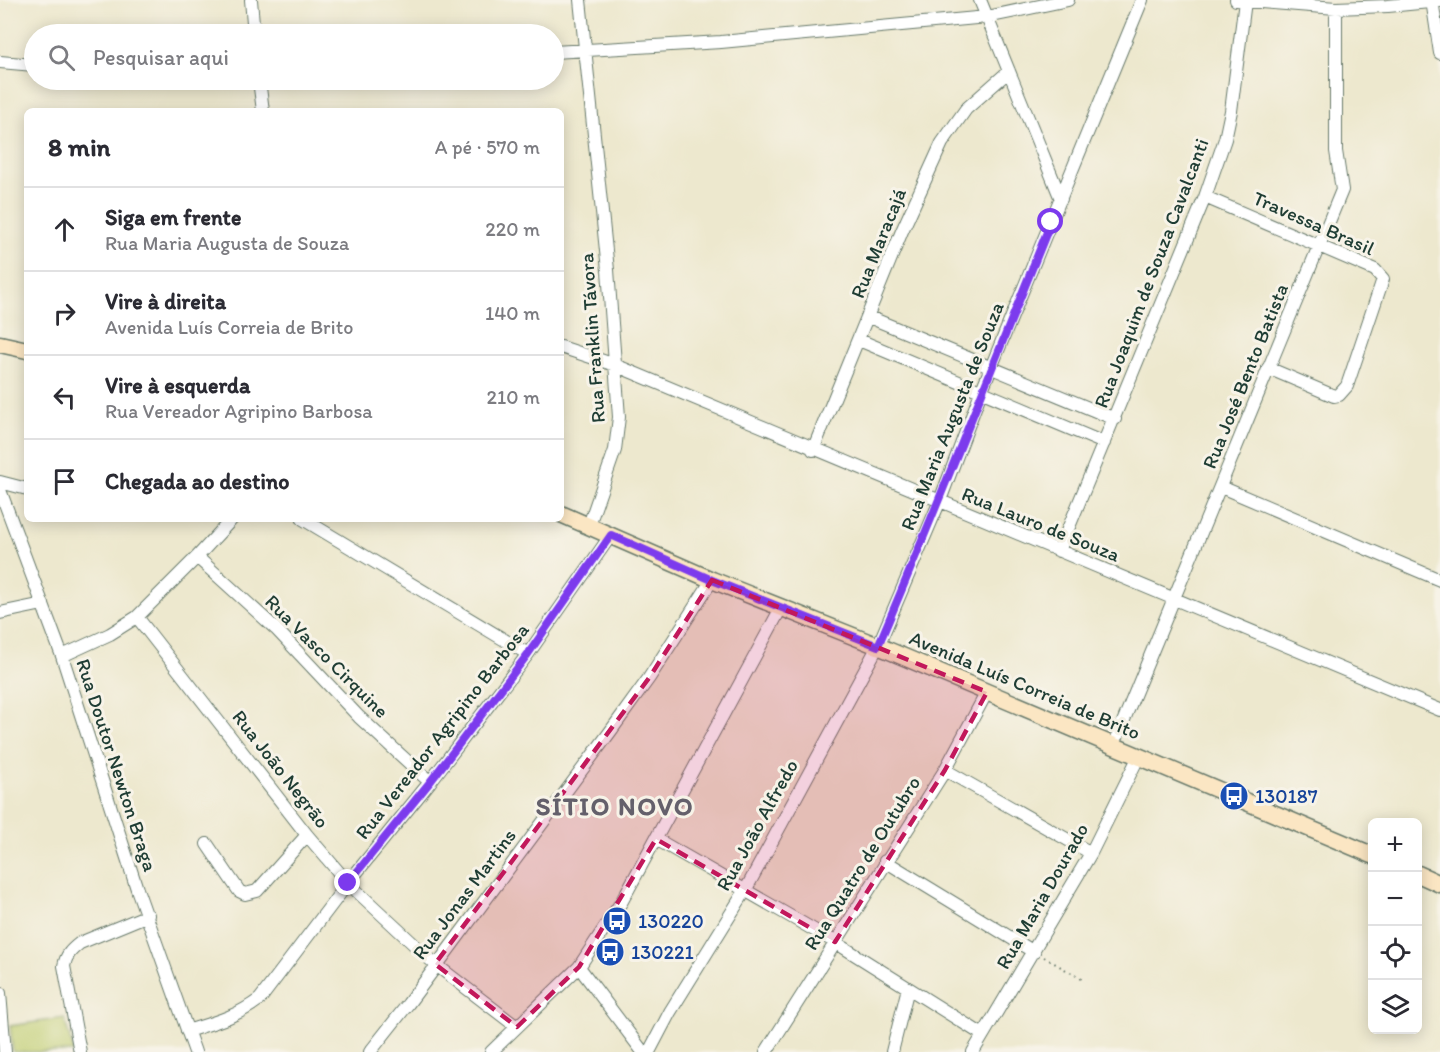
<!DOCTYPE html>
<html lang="pt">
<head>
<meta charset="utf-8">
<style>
	:root { --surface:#fff; --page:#f2f2f3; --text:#2b2b33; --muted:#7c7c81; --line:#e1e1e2 }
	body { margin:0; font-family:Itim,sans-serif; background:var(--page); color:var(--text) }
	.controls { position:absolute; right:18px; bottom:18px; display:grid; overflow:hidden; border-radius:9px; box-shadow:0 3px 15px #0003 }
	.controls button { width:54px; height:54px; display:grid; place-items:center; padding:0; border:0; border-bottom:2px solid var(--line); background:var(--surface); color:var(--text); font:30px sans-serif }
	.stop { position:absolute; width:18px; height:18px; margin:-14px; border:4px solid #7c3aed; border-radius:50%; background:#fff }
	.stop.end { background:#7c3aed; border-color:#fff; box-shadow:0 2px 6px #0008 }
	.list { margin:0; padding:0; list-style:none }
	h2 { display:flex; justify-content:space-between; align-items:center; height:78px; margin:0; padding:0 24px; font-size:26px }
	h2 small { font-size:20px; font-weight:400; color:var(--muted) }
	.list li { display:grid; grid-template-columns:39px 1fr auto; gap:18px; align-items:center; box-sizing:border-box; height:84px; padding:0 24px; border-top:2px solid var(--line) }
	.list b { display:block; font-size:22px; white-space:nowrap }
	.list p { margin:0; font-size:20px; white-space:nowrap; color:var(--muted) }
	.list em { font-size:20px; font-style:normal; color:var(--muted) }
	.icon { flex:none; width:33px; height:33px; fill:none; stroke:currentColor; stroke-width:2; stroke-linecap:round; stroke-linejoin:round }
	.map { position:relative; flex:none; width:1440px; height:1052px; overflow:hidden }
	.search { position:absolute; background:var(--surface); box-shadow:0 3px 15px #0003; left:24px; top:24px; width:540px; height:66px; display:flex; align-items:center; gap:15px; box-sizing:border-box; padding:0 21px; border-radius:33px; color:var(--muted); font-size:22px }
	.panel { position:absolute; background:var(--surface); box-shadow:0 3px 15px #0003; left:24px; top:108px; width:540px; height:414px; border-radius:9px }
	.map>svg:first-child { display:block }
	.green { fill:#bfcd70; stroke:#6f8552; stroke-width:1.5 }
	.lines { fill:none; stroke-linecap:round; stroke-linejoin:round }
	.minor-casing { stroke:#67796a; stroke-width:14 }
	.secondary-casing { stroke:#67796a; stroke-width:19 }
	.path { stroke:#67796a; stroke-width:2; stroke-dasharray:1.5 4.5; stroke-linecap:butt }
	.minor { stroke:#fff; stroke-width:12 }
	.secondary { stroke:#fbe6c3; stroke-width:16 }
	.route { stroke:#7c3aed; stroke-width:8 }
	.marked { fill:#c2185b; fill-opacity:0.2; stroke:#c2185b; stroke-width:4.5; stroke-dasharray:12 8; stroke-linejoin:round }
	.labels { text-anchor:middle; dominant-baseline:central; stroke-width:6; stroke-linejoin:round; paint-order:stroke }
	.street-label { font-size:20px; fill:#1f3d34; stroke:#f7f3e8 }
	.transit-label { font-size:20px; fill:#164399; stroke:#f7f3e8; text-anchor:start }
	.district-label { font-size:26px; font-weight:bold; letter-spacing:1.5px; fill:#64606b; stroke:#f7f3e8 }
</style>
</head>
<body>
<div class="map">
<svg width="1440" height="1052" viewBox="0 0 1440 1052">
	<rect width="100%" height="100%" fill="#f7f3e8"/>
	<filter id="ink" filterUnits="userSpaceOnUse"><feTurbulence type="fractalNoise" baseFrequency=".0167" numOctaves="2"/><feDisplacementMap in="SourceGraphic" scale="12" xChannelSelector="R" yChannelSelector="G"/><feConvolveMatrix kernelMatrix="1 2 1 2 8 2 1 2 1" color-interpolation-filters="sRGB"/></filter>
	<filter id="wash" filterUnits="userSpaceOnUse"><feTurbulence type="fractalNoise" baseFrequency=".008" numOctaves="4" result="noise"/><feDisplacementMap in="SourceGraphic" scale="24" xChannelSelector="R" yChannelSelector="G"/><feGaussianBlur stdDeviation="1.35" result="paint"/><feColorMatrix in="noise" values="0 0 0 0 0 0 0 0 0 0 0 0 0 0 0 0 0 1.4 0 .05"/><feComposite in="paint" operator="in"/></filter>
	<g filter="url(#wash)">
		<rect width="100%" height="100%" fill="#ede8ce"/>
		<!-- green -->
		<path class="green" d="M 64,1018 L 74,1052 L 13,1052 L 10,1026 Z"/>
	</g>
	<g filter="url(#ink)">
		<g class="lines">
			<!-- minor casing -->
			<g class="minor-casing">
				<path id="minor" d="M 251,0 L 254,34
					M 580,0 L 608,270 L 619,417 L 615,450 L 589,525
					M 980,0 L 1061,199
					M 1236,0 L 1336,8 L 1388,6 L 1440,1
					M 1432,0 L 1440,53
					M 554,52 L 721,42 L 987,17 L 1068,0
					M 0,62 L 34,65
					M 259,80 L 263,111
					M 1205,197 L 1375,270 L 1383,279 L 1347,386 L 1339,395 L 1334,396 L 1268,368
					M 869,317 L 1115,419
					M 859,340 L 1104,443
					M 561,347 L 615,365 C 889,482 1164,597 1440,710
					M 813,450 L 902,231 L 942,143 L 966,109 L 1009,71
					M 0,482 L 27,489
					M 1221,487 L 1440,580
					M 0,490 L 62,656 L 137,889 L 195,1052
					M 303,519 L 528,654
					M 1059,551 L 1205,197 L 1225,139 L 1231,111 L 1245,1
					M 197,557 L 276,629 L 359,717 L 430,782
					M 0,613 L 43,604
					M 137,617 L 307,835 L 348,883 L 435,964 L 517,1027
					M 62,656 L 110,634 L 137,617 L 197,557 L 232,519
					M 1114,744 L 1342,190 L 1336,151 L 1336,8
					M 945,770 L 1091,853
					M 656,839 L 835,942 L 983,1035
					M 207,844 L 239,891 L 245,894 L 257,891 L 307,835
					M 885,861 L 1034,952
					M 579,967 L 643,1052
					M 0,993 L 5,1052
					M 187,1031 C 216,1022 236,1017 260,999 L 348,883 L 430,782 L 528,654 L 611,535
					M 80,1052 L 64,966 C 66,955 71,950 80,943 L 148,915
					M 370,1052 L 408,1004 L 610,732 L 649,678 L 712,580
					M 491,1052 L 579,967 L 622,901 L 781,608
					M 649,1052 L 670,1012 L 745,891 L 878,646 L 939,503 L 981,392 L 1142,0
					M 766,1052 L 945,770 L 987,692
					M 892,1052 L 908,988
					M 973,1052 L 1091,853 L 1139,756"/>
			</g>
			<!-- secondary casing -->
			<g class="secondary-casing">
				<path id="secondary" d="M 0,344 L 27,350
					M 561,514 L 712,580 L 878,646 L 1372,855
					M 1418,874 L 1440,884"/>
			</g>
			<!-- path -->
			<path class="path" d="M 1044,957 L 1085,981"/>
			<!-- minor -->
			<use href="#minor" class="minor"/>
			<!-- secondary -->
			<use href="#secondary" class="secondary"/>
		</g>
	</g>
	<g class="lines" filter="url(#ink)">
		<!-- route -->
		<path class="route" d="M 348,883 L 430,782 L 528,654 L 611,535 L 712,580 L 878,646 C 938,506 993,364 1051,222"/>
	</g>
	<!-- marked area -->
	<path class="marked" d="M 712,580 L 987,692 L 945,770 L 835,942 L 656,839 L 579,967 L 517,1027 L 435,964 L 649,678 Z"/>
	<!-- icons -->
	<defs>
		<g id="bus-disc" transform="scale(1.5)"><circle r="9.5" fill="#1a4fb4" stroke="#f7f3e8"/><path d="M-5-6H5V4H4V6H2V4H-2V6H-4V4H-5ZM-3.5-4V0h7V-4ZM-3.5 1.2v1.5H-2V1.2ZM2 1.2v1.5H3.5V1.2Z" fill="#fff"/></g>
	</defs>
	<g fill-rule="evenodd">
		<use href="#bus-disc" x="1234" y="796"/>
		<use href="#bus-disc" x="617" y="921"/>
		<use href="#bus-disc" x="610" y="952"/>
	</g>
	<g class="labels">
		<!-- street labels -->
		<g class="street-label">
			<text transform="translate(1314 223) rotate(24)">Travessa Brasil</text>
			<text transform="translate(878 243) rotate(-68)">Rua Maracajá</text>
			<text transform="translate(1151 273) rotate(-69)">Rua Joaquim de Souza Cavalcanti</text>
			<text transform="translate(592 338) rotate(-94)">Rua Franklin Távora</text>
			<text transform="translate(1245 376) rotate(-68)">Rua José Bento Batista</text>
			<text transform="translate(952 416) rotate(-68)">Rua Maria Augusta de Souza</text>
			<text transform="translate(1041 524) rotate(22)">Rua Lauro de Souza</text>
			<text transform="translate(327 656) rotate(45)">Rua Vasco Cirquine</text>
			<text transform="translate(1025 685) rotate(23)">Avenida Luís Correia de Brito</text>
			<text transform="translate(442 731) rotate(-52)">Rua Vereador Agripino Barbosa</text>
			<text transform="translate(117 765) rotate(72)">Rua Doutor Newton Braga</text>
			<text transform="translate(281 769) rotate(52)">Rua João Negrão</text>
			<text transform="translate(757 825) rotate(-61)">Rua João Alfredo</text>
			<text transform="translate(862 863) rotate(-58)">Rua Quatro de Outubro</text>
			<text transform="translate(464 894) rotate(-53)">Rua Jonas Martins</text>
			<text transform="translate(1042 896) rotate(-60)">Rua Maria Dourado</text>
		</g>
		<!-- transit labels -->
		<g class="transit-label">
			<text x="1255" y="796">130187</text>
			<text x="638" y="921">130220</text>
			<text x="631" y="952">130221</text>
		</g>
		<!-- district labels -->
		<g class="district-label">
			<text x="615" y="806">SÍTIO NOVO</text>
		</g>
	</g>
</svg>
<div class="controls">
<button>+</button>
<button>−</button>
<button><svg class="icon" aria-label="locate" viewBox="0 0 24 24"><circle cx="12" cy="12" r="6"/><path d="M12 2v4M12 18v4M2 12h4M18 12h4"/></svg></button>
<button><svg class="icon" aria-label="layers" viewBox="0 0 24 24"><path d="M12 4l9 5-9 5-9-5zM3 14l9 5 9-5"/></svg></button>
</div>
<div class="stop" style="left:1051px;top:222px"></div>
<div class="stop end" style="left:348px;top:883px"></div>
<div class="search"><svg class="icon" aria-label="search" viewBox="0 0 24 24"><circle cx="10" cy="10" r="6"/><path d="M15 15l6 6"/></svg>Pesquisar aqui</div>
<section class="panel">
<h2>8 min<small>A pé · 570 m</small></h2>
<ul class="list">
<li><svg class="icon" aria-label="ahead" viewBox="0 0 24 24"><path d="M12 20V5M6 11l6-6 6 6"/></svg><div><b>Siga em frente</b><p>Rua Maria Augusta de Souza</p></div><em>220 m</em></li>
<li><svg class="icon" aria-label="right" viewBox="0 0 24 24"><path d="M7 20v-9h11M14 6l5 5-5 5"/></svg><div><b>Vire à direita</b><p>Avenida Luís Correia de Brito</p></div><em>140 m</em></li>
<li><svg class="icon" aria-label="left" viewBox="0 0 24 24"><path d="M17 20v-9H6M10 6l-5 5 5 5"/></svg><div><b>Vire à esquerda</b><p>Rua Vereador Agripino Barbosa</p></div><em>210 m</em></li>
<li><svg class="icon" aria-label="arrive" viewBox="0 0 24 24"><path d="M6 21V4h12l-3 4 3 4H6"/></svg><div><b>Chegada ao destino</b></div></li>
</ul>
</section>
</div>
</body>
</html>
